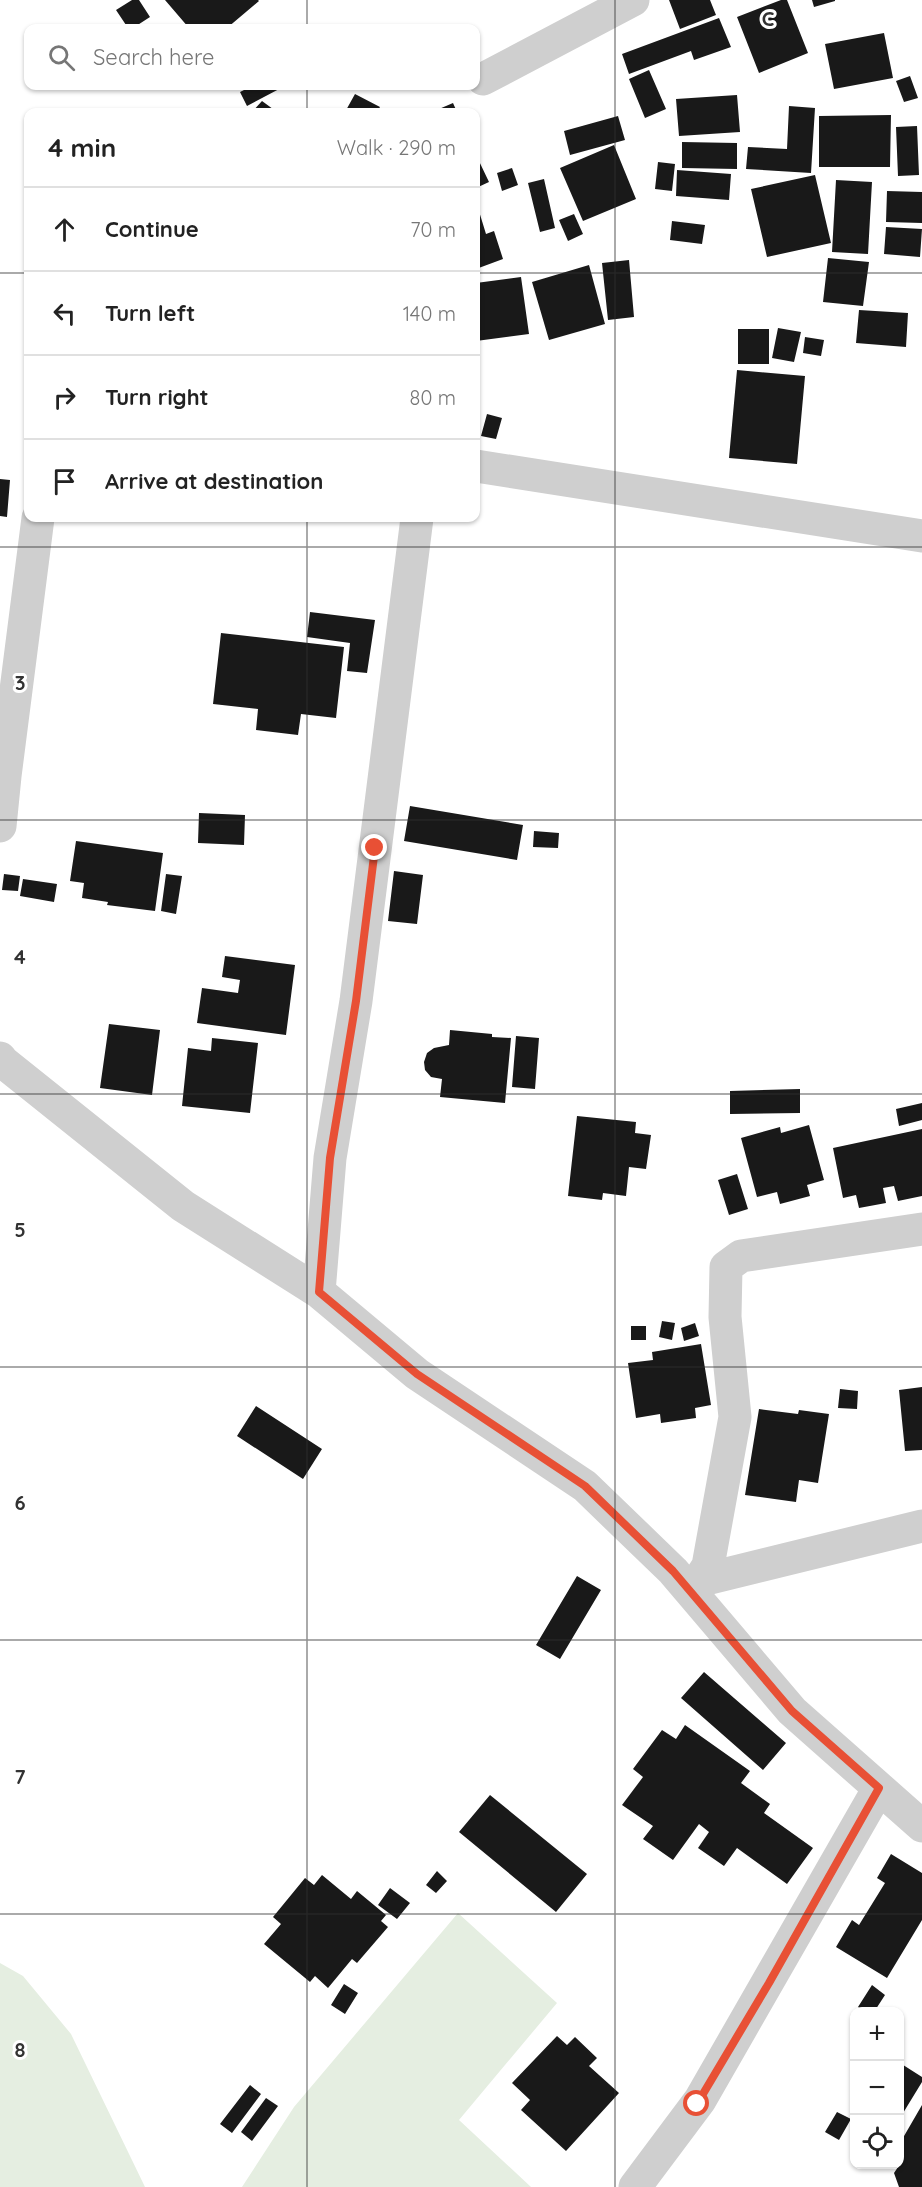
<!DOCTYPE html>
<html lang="en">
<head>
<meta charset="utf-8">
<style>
	:root { --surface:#fff; --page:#f2f2f2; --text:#222; --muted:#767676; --line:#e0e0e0 }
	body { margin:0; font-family:Quicksand,sans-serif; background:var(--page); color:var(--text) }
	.controls { position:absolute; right:18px; bottom:18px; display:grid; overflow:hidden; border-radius:12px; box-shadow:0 2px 4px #0004 }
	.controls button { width:54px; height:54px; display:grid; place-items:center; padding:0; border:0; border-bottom:2px solid var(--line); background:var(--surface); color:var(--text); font:30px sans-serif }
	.stop { position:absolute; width:18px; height:18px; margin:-14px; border:4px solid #e85035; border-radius:50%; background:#fff }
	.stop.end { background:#e85035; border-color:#fff; box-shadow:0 2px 6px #0008 }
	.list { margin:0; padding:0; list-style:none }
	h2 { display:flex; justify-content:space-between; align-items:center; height:78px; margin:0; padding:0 24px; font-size:26px }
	h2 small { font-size:20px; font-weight:400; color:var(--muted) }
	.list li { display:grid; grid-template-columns:39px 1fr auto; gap:18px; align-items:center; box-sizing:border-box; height:84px; padding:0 24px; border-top:2px solid var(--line) }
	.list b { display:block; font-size:22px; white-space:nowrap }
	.list em { font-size:20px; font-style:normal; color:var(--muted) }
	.icon { flex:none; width:33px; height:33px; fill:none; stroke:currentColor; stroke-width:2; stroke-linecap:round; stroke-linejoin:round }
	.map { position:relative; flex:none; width:922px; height:2187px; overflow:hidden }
	.search { position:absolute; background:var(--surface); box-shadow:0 2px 4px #0004; left:24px; top:24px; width:456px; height:66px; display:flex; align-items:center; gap:15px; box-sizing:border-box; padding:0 21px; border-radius:12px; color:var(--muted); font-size:22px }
	.panel { position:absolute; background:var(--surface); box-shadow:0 2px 4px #0004; left:24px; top:108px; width:456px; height:414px; border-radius:12px }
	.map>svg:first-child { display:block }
	.green { fill:#e5eee1 }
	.building { fill:#191919 }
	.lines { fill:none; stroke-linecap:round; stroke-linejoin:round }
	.street { stroke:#cfcfcf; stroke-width:33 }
	.route { stroke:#e85035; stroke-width:8 }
	.grid { fill:none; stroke:#323232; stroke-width:1.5; stroke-opacity:0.55 }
	.grid-label { font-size:20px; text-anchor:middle; font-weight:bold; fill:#323232; stroke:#fff; stroke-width:6; stroke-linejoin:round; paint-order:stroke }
</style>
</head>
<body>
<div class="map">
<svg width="922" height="2187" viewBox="0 0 922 2187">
	<rect width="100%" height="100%" fill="#fff"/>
	<!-- green -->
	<path class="green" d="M 458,1913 L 557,2003 L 459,2120 L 531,2187 L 242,2187 L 294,2107 Z
		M 0,1963 L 23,1976 L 71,2034 L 145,2187 L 0,2187 Z"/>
	<!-- building -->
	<path class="building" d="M 132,0 L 139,0 L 150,17 L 133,28 L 128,28 L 116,10 Z
		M 165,0 L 258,0 L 259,1 L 227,28 L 189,28 Z
		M 669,0 L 710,0 L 716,15 L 680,29 Z
		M 781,0 L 787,0 L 808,53 L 759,73 L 737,17 Z
		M 812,0 L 835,0 L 835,1 L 814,7 Z
		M 719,18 L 731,47 L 694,60 L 691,51 L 629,74 L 622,54 Z
		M 884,33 L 893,78 L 834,89 L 825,44 Z
		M 649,70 L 666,109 L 645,118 L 629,79 Z
		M 910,76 L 918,98 L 904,102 L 896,81 Z
		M 252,86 L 280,86 L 281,88 L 247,106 L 240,92 Z
		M 355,94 L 380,107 L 377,112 L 345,112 Z
		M 737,95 L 740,132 L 679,136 L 676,99 Z
		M 262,101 L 277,112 L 252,112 Z
		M 453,103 L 457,112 L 432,112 Z
		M 789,106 L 815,108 L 811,173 L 746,169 L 748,147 L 787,149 Z
		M 891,115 L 890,167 L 819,167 L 819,116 Z
		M 618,116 L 625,140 L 570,155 L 564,131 Z
		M 917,126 L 919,175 L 898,176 L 896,127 Z
		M 682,142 L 737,143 L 737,169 L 682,168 Z
		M 614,145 L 636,199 L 583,221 L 560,168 Z
		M 478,159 L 489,182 L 476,188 L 476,160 Z
		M 658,162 L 675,164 L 672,191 L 655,189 Z
		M 512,168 L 518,185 L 502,191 L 497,173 Z
		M 677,170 L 731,174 L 729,200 L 676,196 Z
		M 815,175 L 831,243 L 767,257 L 751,189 Z
		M 544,179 L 555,228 L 540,232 L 528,183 Z
		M 836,180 L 872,182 L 868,254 L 832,252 Z
		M 887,191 L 922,192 L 922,223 L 886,222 Z
		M 478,208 L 486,234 L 494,231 L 503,259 L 476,269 L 476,209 Z
		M 574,214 L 583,234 L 568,241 L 559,220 Z
		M 672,221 L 705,225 L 702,244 L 670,240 Z
		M 886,227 L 922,229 L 920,257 L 884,254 Z
		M 828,258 L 869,262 L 863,306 L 823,302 Z
		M 629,260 L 634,317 L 608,320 L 602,263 Z
		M 589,265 L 605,324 L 549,340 L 532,282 Z
		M 521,277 L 529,334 L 476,341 L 476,283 Z
		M 859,310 L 908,313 L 906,347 L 856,343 Z
		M 778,328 L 801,332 L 794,362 L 772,358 Z
		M 738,329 L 769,329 L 769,364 L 738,364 Z
		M 805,337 L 824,340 L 821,356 L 803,353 Z
		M 737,370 L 805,376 L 797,464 L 729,458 Z
		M 487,414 L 502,418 L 496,439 L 481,436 Z
		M 0,479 L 10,480 L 7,517 L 0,516 Z
		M 310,612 L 375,620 L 367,673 L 347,671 L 350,643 L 307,637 Z
		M 221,633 L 344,647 L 336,718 L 301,714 L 298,735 L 256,730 L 258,709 L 213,704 Z
		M 410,806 L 523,825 L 517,860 L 404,841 Z
		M 199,813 L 245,815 L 244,845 L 198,843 Z
		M 534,831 L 559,833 L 558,848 L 533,847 Z
		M 76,841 L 163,853 L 155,911 L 107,905 L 108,902 L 82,898 L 84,883 L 70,881 Z
		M 394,871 L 423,875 L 417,924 L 388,921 Z
		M 4,874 L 20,876 L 18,891 L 2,890 Z
		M 166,874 L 182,876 L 176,914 L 161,911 Z
		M 23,879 L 57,884 L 54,902 L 20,896 Z
		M 225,956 L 295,965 L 286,1035 L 197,1023 L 202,988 L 238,993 L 240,980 L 222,977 Z
		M 109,1024 L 160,1030 L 152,1095 L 100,1088 Z
		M 450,1030 L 492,1034 L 492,1037 L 511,1038 L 505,1103 L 440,1097 L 442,1079 L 431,1077 L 425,1070 L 424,1062 L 427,1053 L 434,1048 L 449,1045 Z
		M 516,1036 L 539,1038 L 535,1089 L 512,1087 Z
		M 212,1038 L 258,1043 L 250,1113 L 182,1106 L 188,1048 L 211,1051 Z
		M 800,1089 L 800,1113 L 730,1114 L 730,1091 Z
		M 922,1103 L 922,1120 L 899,1126 L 896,1109 Z
		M 577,1116 L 636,1122 L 635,1133 L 651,1135 L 646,1169 L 629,1167 L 626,1196 L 603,1193 L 602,1200 L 568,1196 Z
		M 809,1125 L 824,1180 L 807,1185 L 810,1196 L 780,1204 L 777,1192 L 757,1197 L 741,1138 L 780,1127 L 781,1133 Z
		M 922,1129 L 922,1196 L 898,1201 L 894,1186 L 883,1188 L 886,1203 L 859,1208 L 856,1195 L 843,1198 L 833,1148 Z
		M 737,1174 L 748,1209 L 729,1215 L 718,1180 Z
		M 662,1321 L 675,1323 L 672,1340 L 659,1337 Z
		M 695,1323 L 699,1336 L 684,1341 L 681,1328 Z
		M 631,1326 L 646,1326 L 646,1340 L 631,1340 Z
		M 701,1344 L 711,1405 L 695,1408 L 696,1418 L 661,1423 L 660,1414 L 636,1418 L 628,1363 L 653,1360 L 652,1352 Z
		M 922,1387 L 922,1450 L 905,1451 L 899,1390 Z
		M 840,1389 L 858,1391 L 857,1409 L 838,1408 Z
		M 256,1406 L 322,1449 L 303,1479 L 237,1436 Z
		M 759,1409 L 798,1414 L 799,1410 L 829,1414 L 818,1483 L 799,1480 L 796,1502 L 745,1495 Z
		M 577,1576 L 601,1590 L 560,1659 L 536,1645 Z
		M 704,1672 L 786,1743 L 763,1770 L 681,1698 Z
		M 685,1725 L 750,1771 L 741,1783 L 770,1804 L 764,1813 L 813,1848 L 787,1884 L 737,1848 L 724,1866 L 698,1848 L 709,1832 L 699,1824 L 673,1860 L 643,1839 L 653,1826 L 622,1805 L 643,1777 L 633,1769 L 662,1730 L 676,1739 Z
		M 490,1795 L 587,1874 L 556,1912 L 459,1832 Z
		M 891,1854 L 922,1873 L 922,1920 L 887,1978 L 836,1947 L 852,1920 L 859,1925 L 885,1883 L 877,1878 Z
		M 437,1871 L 447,1881 L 436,1893 L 426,1885 Z
		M 322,1875 L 351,1899 L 357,1891 L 386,1915 L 381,1921 L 388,1927 L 357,1963 L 352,1959 L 328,1988 L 315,1976 L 310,1982 L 264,1944 L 281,1924 L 273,1917 L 305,1878 L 314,1885 Z
		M 390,1888 L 410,1903 L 397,1919 L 378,1905 Z
		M 344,1984 L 358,1993 L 345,2014 L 331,2005 Z
		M 872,1985 L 885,1995 L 874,2012 L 865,2012 L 858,2007 Z
		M 557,2036 L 567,2045 L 575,2037 L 597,2058 L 589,2066 L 619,2093 L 566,2151 L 521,2110 L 530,2100 L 512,2083 Z
		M 900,2063 L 922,2077 L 922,2082 L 900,2118 Z
		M 250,2085 L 261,2094 L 232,2133 L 220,2124 Z
		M 266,2098 L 278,2106 L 252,2141 L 241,2132 Z
		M 922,2105 L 922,2187 L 899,2187 L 894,2173 L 900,2164 L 900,2143 Z
		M 837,2112 L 851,2119 L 839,2140 L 825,2132 Z"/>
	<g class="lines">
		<!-- street -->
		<path class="street" d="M 483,79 L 633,0
			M 476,466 L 922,536
			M 0,826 L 5,776 L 38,518
			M 0,1058 L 3,1062 L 183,1206 L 319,1292 L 417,1374 L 585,1486 L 673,1571 L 792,1711 L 922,1826
			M 319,1292 L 330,1158 L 356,1001 L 417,518
			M 698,1581 L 922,1526
			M 691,1592 L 708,1566 L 735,1417 L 725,1317 L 726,1267 L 741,1256 L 922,1229
			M 635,2187 L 700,2100 L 879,1788"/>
	</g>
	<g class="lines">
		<!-- route -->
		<path class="route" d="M 375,848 L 356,1001 L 330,1158 L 319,1292 L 417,1374 L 585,1486 L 673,1571 L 792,1711 L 879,1788 L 769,1983 L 697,2104"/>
	</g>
	<!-- grid -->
	<path class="grid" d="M 307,0 L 307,28M 615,0 L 615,2187M 307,86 L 307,112M 0,273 L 28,273M 476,273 L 922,273M 307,518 L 307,2187M 0,547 L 922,547M 0,820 L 922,820M 0,1094 L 922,1094M 0,1367 L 922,1367M 0,1640 L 922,1640M 0,1914 L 922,1914"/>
	<g class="grid-label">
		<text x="768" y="26">C</text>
		<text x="20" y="690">3</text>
		<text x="20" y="964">4</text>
		<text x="20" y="1237">5</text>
		<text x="20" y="1510">6</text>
		<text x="20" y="1784">7</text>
		<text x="20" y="2057">8</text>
	</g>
</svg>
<div class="controls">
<button>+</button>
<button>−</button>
<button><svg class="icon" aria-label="locate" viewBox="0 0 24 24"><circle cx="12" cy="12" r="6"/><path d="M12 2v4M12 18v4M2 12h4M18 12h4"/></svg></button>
</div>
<div class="stop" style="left:697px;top:2104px"></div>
<div class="stop end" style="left:375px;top:848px"></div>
<div class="search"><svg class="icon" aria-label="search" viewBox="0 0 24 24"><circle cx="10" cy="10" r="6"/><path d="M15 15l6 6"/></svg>Search here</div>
<section class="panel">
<h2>4 min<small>Walk · 290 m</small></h2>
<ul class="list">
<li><svg class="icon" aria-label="ahead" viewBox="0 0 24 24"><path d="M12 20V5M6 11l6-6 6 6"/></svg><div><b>Continue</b></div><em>70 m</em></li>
<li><svg class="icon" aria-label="left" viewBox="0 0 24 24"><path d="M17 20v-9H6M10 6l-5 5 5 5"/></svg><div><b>Turn left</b></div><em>140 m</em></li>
<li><svg class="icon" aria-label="right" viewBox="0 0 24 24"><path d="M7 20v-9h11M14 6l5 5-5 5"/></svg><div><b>Turn right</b></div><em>80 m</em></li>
<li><svg class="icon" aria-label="arrive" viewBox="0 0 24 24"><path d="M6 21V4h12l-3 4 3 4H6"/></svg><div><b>Arrive at destination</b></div></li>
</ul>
</section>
</div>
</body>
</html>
